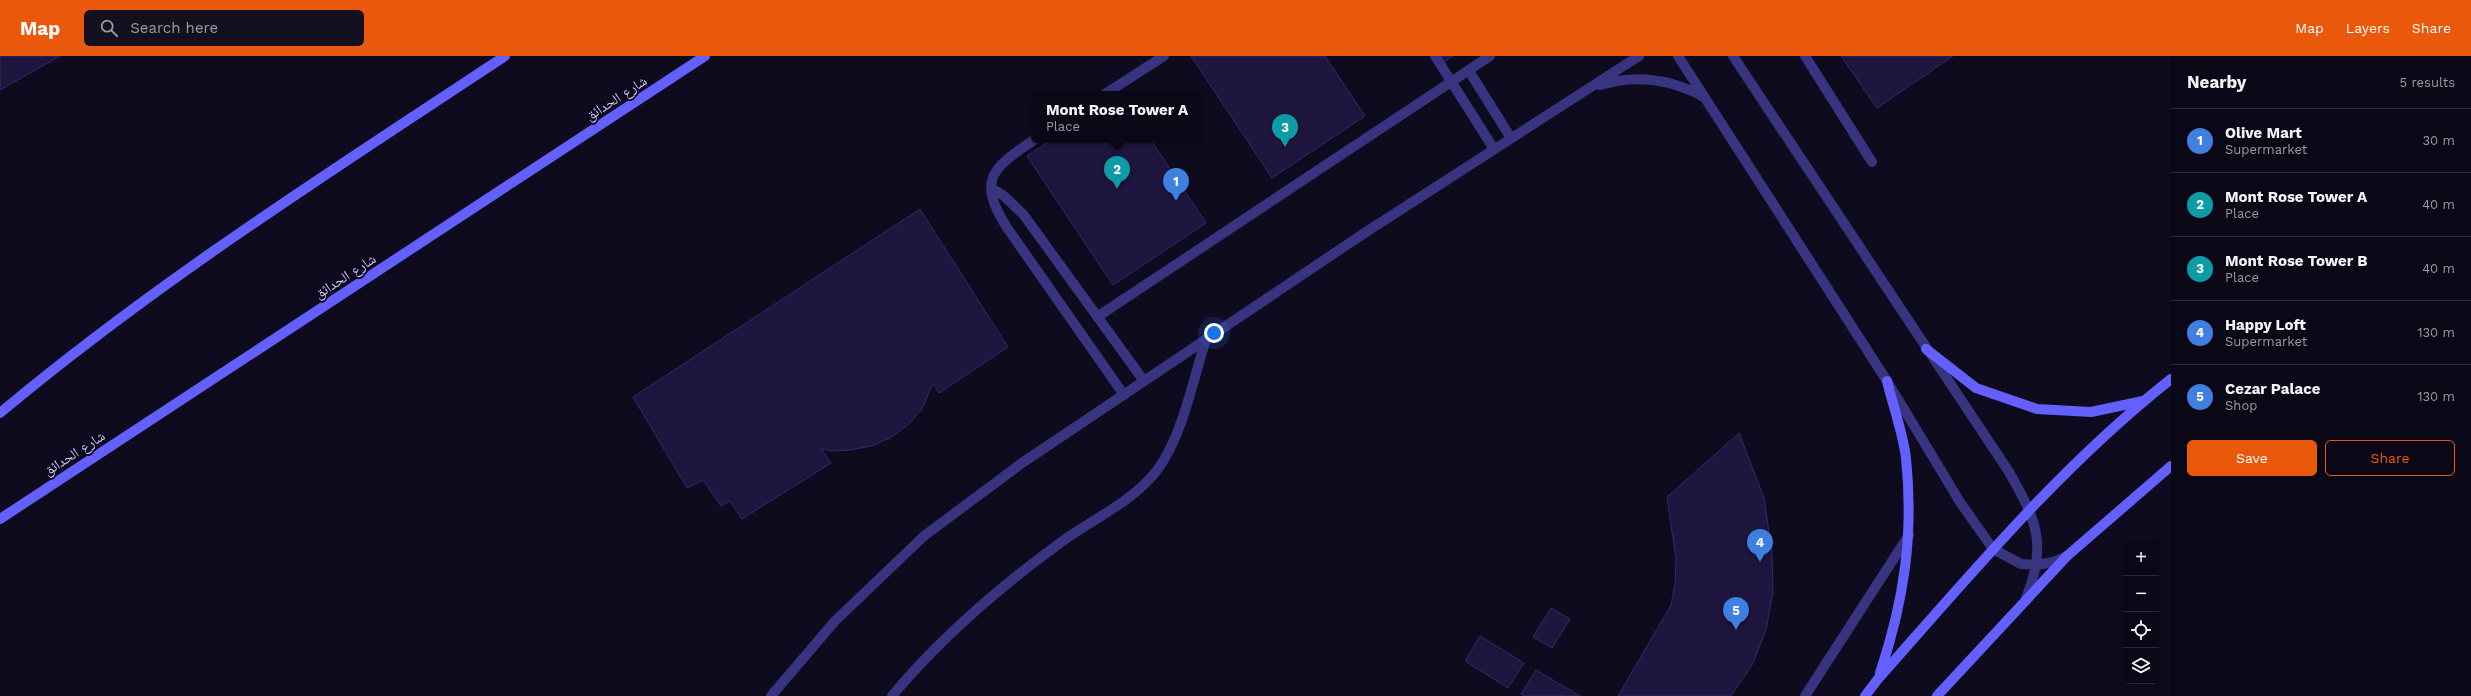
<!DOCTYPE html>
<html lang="en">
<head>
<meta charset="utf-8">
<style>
	:root { --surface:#0a0816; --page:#13111f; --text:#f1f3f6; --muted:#999aa1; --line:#2a2935; --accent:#ea580c }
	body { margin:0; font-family:"Work Sans","Noto Naskh Arabic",sans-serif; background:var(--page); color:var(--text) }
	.controls { position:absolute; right:12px; bottom:12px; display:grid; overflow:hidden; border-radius:6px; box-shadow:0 2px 10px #0003 }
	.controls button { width:36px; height:36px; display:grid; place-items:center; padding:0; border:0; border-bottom:1px solid var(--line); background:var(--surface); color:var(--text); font:20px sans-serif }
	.you { position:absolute; left:1214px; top:277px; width:14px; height:14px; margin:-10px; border:3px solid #fff; border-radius:50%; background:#1a73e8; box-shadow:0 0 0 6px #1a73e833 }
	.badge { display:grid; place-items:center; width:26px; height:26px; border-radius:50%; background:var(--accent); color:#fff; font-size:13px; font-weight:700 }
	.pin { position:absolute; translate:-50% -33px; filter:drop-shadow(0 1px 2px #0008) }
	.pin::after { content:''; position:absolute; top:21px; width:14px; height:12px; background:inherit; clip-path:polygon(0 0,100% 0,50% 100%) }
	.popup { position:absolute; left:1031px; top:35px; width:172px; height:52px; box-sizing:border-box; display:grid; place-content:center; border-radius:6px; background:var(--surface); filter:drop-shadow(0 1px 3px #0005); font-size:13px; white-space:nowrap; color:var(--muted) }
	.popup b { font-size:15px; color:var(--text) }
	.popup::after { content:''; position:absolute; left:50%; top:100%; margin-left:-8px; border:8px solid transparent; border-top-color:var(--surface) }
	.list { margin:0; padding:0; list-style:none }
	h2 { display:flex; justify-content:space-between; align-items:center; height:52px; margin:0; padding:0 16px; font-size:17px }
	h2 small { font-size:13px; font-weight:400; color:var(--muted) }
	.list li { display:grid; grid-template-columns:26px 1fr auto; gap:12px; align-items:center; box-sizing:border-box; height:64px; padding:0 16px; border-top:1px solid var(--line) }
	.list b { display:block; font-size:15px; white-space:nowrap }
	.list p { margin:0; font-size:13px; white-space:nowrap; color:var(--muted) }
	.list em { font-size:13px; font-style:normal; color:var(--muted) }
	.actions { display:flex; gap:8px; padding:12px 16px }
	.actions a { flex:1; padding:9px 0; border:1px solid var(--accent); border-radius:6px; text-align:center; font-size:14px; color:var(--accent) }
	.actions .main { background:var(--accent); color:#fff }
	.icon { flex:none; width:22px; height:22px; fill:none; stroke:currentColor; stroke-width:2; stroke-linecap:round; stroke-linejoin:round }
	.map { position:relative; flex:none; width:2171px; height:640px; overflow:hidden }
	header { display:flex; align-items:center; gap:24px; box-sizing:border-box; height:56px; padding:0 20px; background:var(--accent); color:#fff }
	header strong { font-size:19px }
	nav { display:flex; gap:22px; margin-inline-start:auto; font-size:14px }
	.search { width:280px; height:36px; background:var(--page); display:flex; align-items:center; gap:10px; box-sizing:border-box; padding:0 14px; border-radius:6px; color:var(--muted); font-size:15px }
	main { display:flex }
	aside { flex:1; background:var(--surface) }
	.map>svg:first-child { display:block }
	.building { fill:#1f163f; stroke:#36276c }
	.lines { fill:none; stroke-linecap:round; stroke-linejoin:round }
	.lane { stroke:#38347f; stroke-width:10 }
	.street { stroke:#38347f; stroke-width:10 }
	.secondary { stroke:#645fff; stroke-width:10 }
	.labels { text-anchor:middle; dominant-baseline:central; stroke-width:4; stroke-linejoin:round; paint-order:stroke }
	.street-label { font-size:14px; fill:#cfc8ff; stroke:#0e0b1e }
</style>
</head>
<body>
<header>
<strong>Map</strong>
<div class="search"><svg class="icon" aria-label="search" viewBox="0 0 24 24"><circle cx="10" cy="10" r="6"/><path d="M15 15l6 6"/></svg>Search here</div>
<nav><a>Map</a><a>Layers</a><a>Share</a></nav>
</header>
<main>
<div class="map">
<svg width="2171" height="640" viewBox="0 0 2171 640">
	<rect width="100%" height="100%" fill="#0e0b1e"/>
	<!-- building -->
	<path class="building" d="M 0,0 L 60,0 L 0,34 Z
		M 1191,0 L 1325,0 L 1365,60 L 1272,122 Z
		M 1436,0 L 1453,0 L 1441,8 Z
		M 1841,0 L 1953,0 L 1877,52 Z
		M 1051,84 L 1151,84 L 1206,167 L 1113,229 L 1027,100 Z
		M 920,153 L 1008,291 L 939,337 L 933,327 L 922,353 L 908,369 L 890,382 L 871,390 L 850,394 L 832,395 L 821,393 L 831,407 L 742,463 L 730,445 L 721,450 L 703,424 L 687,432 L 633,341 Z
		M 1739,377 L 1764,442 L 1772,496 L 1773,536 L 1766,574 L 1752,609 L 1731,640 L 1618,640 L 1671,549 L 1675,528 L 1676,503 L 1667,441 Z
		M 1551,552 L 1570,563 L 1552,592 L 1533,581 Z
		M 1480,580 L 1524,607 L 1508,632 L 1465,605 Z
		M 1536,614 L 1580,640 L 1524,640 L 1521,638 Z"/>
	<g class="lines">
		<!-- lane -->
		<path class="lane" d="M 1435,0 L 1494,93
			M 1805,0 L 1872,106
			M 1469,15 L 1511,82
			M 1105,38 L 1164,0
			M 1034,84 C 992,112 976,124 1008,173 L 1124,339
			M 992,133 L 1003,139 L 1023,158 L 1144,325
			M 1097,261 L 1490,0
			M 892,640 C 942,580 1002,529 1064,484 C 1095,462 1135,444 1158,413 C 1183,378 1193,324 1206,283"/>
		<!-- street -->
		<path class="street" d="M 1678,0 L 1887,325 L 1960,446 L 1993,493 L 2021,508 L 2037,509 L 2053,506 L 2067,500
			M 1733,0 L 2009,416 C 2036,463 2048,489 2026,542
			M 1600,29 C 1636,18 1671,23 1704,41
			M 771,640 L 835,565 L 924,480 L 1022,407 L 1363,178 L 1639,0
			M 1805,640 L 1909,479"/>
		<!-- secondary -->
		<path class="secondary" d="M 1926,293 L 1976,332 L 2037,353 L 2091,356 L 2143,345
			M 0,357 C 159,224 333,114 505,0
			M 0,463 L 705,0
			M 1880,617 C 1904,545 1914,479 1906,402 C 1903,377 1893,350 1887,325
			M 1865,640 L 1878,623 C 1971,518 2061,410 2171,323
			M 1937,640 L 2067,500 L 2171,410"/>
	</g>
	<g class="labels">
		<!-- street labels -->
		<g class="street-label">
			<text transform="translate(616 42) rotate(-33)">شارع الحدائق</text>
			<text transform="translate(345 220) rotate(-33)">شارع الحدائق</text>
			<text transform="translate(74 397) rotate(-33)">شارع الحدائق</text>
		</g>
	</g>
</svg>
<div class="controls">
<button>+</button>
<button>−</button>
<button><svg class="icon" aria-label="locate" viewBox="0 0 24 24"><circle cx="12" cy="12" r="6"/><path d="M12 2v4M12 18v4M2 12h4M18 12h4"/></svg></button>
<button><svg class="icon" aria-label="layers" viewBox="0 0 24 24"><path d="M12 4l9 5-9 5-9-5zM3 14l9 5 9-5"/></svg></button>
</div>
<div class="you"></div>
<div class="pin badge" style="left:1176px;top:145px;background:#3f7fe0">1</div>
<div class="pin badge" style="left:1117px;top:133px;background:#0f9aa8">2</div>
<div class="popup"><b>Mont Rose Tower A</b>Place</div>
<div class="pin badge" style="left:1285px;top:91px;background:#0f9aa8">3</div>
<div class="pin badge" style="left:1760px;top:506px;background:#3f7fe0">4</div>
<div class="pin badge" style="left:1736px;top:574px;background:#3f7fe0">5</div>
</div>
<aside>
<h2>Nearby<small>5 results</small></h2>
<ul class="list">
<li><span class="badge" style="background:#3f7fe0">1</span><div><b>Olive Mart</b><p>Supermarket</p></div><em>30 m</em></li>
<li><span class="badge" style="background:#0f9aa8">2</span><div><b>Mont Rose Tower A</b><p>Place</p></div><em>40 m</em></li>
<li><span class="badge" style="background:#0f9aa8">3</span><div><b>Mont Rose Tower B</b><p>Place</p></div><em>40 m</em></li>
<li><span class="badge" style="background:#3f7fe0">4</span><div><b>Happy Loft</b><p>Supermarket</p></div><em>130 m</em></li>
<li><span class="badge" style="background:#3f7fe0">5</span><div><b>Cezar Palace</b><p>Shop</p></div><em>130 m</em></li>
</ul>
<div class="actions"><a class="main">Save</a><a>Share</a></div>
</aside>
</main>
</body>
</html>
